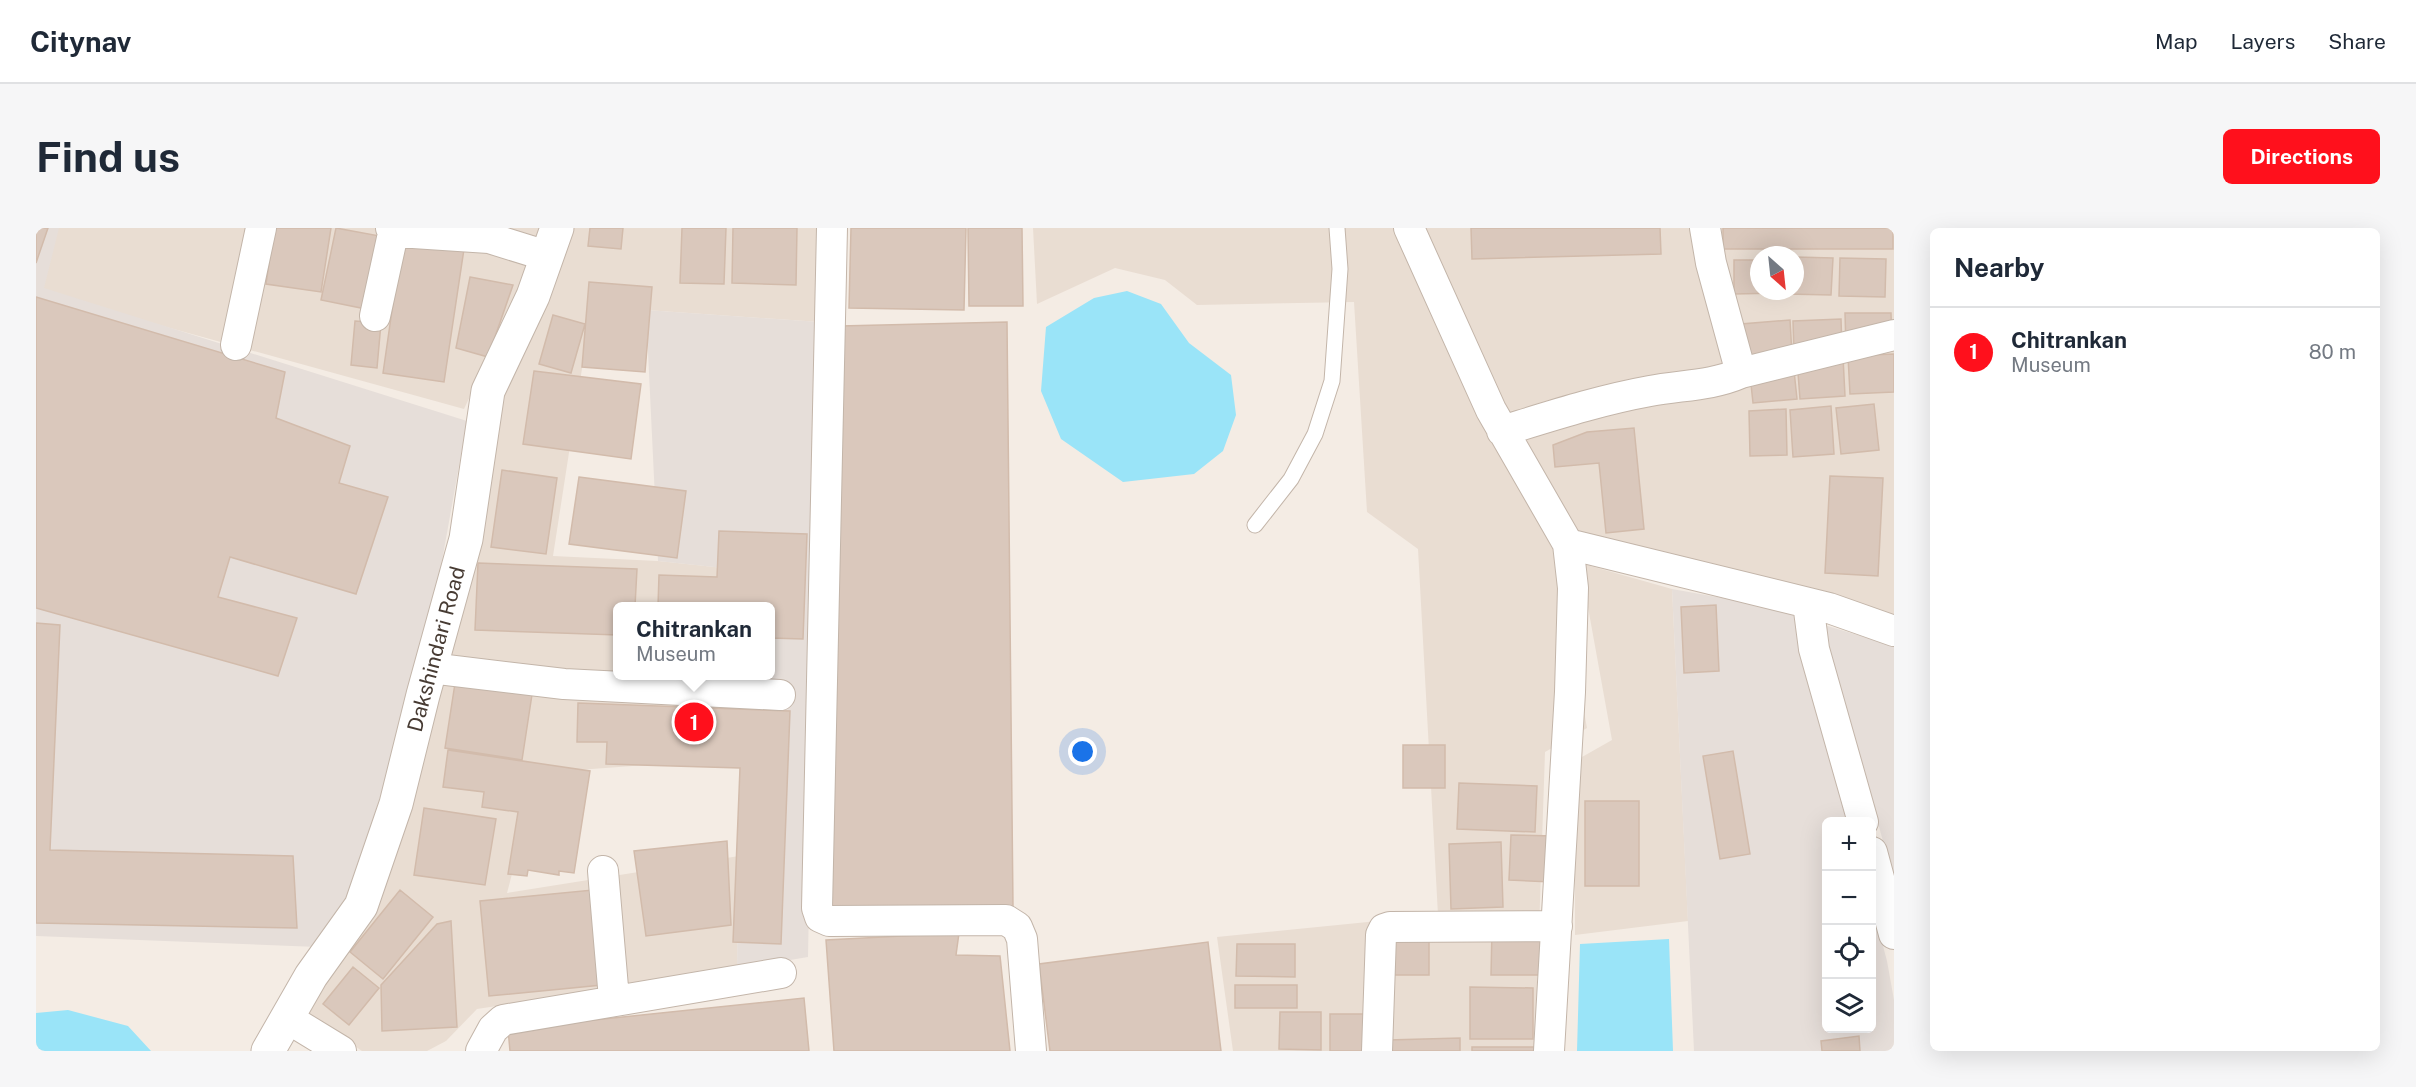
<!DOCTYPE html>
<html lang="en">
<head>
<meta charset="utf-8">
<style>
	:root { --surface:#fff; --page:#f6f6f7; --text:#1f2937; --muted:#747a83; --line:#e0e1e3; --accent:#ff101c }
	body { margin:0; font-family:"Public Sans",sans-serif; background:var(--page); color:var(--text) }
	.controls { position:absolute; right:18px; bottom:18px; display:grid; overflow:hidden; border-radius:9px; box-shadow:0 6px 24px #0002 }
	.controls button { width:54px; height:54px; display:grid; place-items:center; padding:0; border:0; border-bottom:2px solid var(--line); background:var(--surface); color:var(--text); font:30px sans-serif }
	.compass { position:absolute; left:1714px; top:18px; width:54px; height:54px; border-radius:50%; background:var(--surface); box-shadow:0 6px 24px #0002; rotate:153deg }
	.you { position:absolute; left:1047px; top:524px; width:21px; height:21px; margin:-15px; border:4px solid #fff; border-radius:50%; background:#1a73e8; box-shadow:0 0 0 9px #1a73e833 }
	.badge { display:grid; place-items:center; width:39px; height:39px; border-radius:50%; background:var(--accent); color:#fff; font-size:20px; font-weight:700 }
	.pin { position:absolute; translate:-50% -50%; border:3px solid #fff; box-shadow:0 2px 6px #0006 }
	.popup { position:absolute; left:577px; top:374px; width:162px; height:78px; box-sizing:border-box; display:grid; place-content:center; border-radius:9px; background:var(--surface); filter:drop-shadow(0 2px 4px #0005); font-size:20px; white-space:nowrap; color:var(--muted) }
	.popup b { font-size:22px; color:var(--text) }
	.popup::after { content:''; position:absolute; left:50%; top:100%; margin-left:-12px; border:12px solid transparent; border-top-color:var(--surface) }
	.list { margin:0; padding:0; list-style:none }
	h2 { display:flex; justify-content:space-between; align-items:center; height:78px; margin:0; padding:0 24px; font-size:26px }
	h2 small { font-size:20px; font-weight:400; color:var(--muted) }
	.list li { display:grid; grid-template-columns:39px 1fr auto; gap:18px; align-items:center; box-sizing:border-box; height:90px; padding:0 24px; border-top:2px solid var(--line) }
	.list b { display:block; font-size:22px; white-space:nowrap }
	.list p { margin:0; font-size:20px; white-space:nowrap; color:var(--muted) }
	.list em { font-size:20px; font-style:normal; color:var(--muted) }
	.icon { flex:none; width:33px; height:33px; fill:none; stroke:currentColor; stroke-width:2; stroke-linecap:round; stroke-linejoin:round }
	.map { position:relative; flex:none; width:1858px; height:823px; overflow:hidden; border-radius:9px }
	header { display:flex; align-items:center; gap:36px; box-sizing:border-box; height:84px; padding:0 30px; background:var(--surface); border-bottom:2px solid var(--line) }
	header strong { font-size:28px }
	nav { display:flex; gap:33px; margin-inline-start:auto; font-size:21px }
	.intro { display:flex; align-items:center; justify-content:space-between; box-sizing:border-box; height:144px; padding:0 36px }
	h1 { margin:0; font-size:42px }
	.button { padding:15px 27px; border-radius:9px; background:var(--accent); color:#fff; font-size:21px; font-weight:700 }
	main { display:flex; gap:36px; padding:0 36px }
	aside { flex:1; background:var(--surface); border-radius:9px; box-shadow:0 6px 24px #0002 }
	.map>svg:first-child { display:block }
	.residential { fill:#e9ddd2; fill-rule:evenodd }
	.industrial { fill:#e6ded9 }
	.water { fill:#9ae4f8 }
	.building { fill:#dac8bc; stroke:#d2bbab; stroke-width:1.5 }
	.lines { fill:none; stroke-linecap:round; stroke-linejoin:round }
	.service-casing { stroke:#c3b5a9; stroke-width:17 }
	.minor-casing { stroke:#c3b5a9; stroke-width:32 }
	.tertiary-casing { stroke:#c3b5a9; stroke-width:35 }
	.service { stroke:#fff; stroke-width:15 }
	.minor { stroke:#fff; stroke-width:30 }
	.tertiary { stroke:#fff; stroke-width:33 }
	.labels { text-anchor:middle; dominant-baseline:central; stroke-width:4.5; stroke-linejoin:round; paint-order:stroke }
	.street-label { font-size:21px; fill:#473b33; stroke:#fff }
</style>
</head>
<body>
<header>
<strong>Citynav</strong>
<nav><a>Map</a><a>Layers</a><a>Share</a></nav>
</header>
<div class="intro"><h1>Find us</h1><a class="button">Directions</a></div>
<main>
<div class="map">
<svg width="1858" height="823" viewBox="0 0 1858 823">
	<rect width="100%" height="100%" fill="#f4ece4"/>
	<!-- residential -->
	<path class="residential" d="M 19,0 L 508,0 L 493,43 L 428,181 L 0,63 Z
		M 533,0 L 786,0 L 784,94 L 610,82 L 554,89 L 517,328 L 622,333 L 707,342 L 706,378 L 582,378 L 582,448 L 705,448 L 704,530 L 502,545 L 471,665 L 703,628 L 701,741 L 441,781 L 410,813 L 391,823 L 326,823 L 267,782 L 339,677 L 458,174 Z
		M 997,0 L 1358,0 L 1518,321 L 1551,500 L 1509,524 L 1499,823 L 1197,823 L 1181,709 L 1402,687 L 1382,321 L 1331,284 L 1318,74 L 1161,77 L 1129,52 L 1079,40 L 1001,76 Z
		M 1383,0 L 1858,0 L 1858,388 L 1538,307 L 1456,155 ZM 1723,27 L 1759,27 L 1759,63 L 1723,63 Z
		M 1544,335 L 1636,361 L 1652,693 L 1539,707 L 1539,533 L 1576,512 Z"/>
	<!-- industrial -->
	<path class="industrial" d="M 0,0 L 23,0 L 8,60 L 431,193 L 404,344 L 356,530 L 313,669 L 282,719 L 0,708 Z
		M 610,82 L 784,94 L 772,729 L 701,741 L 705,448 L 734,448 L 734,378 L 706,378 L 706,342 L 622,333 Z
		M 1636,361 L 1760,383 L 1812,593 L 1790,594 L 1790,800 L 1836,800 L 1836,677 L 1851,733 L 1858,772 L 1858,823 L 1658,823 Z
		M 1785,396 L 1858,418 L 1858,652 L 1796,432 Z"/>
	<!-- water -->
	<path class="water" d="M 1091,63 L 1125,76 L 1153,115 L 1195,147 L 1200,187 L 1187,223 L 1158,246 L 1087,254 L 1025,211 L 1005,163 L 1010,99 L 1058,70 Z
		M 1633,711 L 1637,823 L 1541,823 L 1544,716 Z
		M 32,782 L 92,798 L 115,823 L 0,823 L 0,785 Z"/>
	<!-- building -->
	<path class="building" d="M 0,0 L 12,0 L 0,35 Z
		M 238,0 L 295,0 L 285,64 L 230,56 Z
		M 300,0 L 349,9 L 335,82 L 285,72 Z
		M 554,0 L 587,0 L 585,21 L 552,18 Z
		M 646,0 L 690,0 L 688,56 L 644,55 Z
		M 697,0 L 761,0 L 760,57 L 696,55 Z
		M 815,0 L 930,0 L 928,82 L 813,80 Z
		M 932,0 L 986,0 L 987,78 L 933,78 Z
		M 1435,0 L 1624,0 L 1625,26 L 1436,31 Z
		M 1687,0 L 1857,0 L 1857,21 L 1687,21 Z
		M 366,13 L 428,21 L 408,154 L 347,145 Z
		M 1759,29 L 1797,30 L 1795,67 L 1751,66 L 1751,63 L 1759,63 Z
		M 1804,30 L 1850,31 L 1849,69 L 1803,68 Z
		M 1698,32 L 1723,32 L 1723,63 L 1746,63 L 1746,65 L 1698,66 Z
		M 434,49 L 477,57 L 452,129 L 420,120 Z
		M 553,54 L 616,59 L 609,144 L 546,139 Z
		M 0,69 L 249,144 L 240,190 L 314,218 L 303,255 L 352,269 L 320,366 L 194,329 L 182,369 L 261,390 L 242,448 L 0,380 Z
		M 1809,85 L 1855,85 L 1856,119 L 1810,120 Z
		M 517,87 L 549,96 L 535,145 L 503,136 Z
		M 1805,91 L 1806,122 L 1758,125 L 1757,93 Z
		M 1754,92 L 1756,126 L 1708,130 L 1705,96 Z
		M 319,93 L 345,95 L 341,140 L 315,137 Z
		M 971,94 L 977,680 L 789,685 L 804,98 Z
		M 1858,126 L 1858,164 L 1814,166 L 1812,128 Z
		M 1807,129 L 1809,168 L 1764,171 L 1761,132 Z
		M 1757,133 L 1761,171 L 1717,175 L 1713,137 Z
		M 498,143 L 605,156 L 595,231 L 487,216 Z
		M 1838,176 L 1843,222 L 1805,226 L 1800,180 Z
		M 1795,178 L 1798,226 L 1757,229 L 1754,182 Z
		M 1750,181 L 1751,227 L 1714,228 L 1713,183 Z
		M 1598,200 L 1608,301 L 1570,305 L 1563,235 L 1519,239 L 1517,217 L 1551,204 Z
		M 466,242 L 521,250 L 510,326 L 455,319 Z
		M 1794,248 L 1847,250 L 1842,348 L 1789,345 Z
		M 543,249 L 650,263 L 641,330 L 533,316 Z
		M 683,303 L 771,306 L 767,411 L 734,410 L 734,378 L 622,378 L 623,347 L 681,349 Z
		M 442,335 L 601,341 L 599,378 L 582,378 L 582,407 L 439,402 Z
		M 1680,377 L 1683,443 L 1648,445 L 1645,379 Z
		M 0,395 L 24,397 L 14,622 L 257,628 L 261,700 L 0,695 Z
		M 420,449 L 497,460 L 486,532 L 409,520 Z
		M 542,475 L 754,483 L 745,716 L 697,714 L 704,540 L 570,536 L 571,514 L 541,514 Z
		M 1367,517 L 1409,517 L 1409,560 L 1367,560 Z
		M 412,522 L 554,543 L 538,645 L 523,643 L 523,647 L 492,642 L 491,648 L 472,646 L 482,584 L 446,579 L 448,564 L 407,559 Z
		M 1697,523 L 1714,626 L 1684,631 L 1667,528 Z
		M 1423,555 L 1501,558 L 1499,604 L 1421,601 Z
		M 1549,573 L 1603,573 L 1603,658 L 1549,658 Z
		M 388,580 L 460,591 L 449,657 L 378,647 Z
		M 1475,607 L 1517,608 L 1515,654 L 1473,652 Z
		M 691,613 L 695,697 L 610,708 L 598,623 Z
		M 1465,614 L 1467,679 L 1415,681 L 1413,616 Z
		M 364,662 L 397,689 L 347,751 L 314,724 Z
		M 557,662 L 566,757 L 453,768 L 444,673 Z
		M 415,693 L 421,799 L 346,803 L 345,757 L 401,696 Z
		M 1456,703 L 1506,703 L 1505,747 L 1455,747 Z
		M 923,705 L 920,727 L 964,728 L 974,823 L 798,823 L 790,712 Z
		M 1356,708 L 1393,708 L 1393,747 L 1355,747 Z
		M 1172,714 L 1185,823 L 1014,823 L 1003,736 Z
		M 1201,716 L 1259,716 L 1259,749 L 1200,748 Z
		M 317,739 L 343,760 L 313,797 L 287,776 Z
		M 1199,757 L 1261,757 L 1261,780 L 1199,780 Z
		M 1434,759 L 1497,760 L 1497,811 L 1434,811 Z
		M 768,770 L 773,823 L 474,823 L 472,801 Z
		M 1244,784 L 1285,784 L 1285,822 L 1243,821 Z
		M 1294,786 L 1336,786 L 1335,823 L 1294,823 Z
		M 1823,808 L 1824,823 L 1786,823 L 1785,813 Z
		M 1424,810 L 1424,823 L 1353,823 L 1352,812 Z
		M 1436,819 L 1503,819 L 1503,823 L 1436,823 Z"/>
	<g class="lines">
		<!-- service casing -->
		<g class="service-casing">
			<path id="service" d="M 1219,297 L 1255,251 L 1279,206 L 1296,153 L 1304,41 L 1301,0"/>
		</g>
		<!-- minor casing -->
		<g class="minor-casing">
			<path id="minor" d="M 355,0 L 362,4 L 453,10 L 511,28
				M 796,0 L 781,680 L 784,689 L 793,693 L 970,692 L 981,699 L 986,711 L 995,823
				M 1373,0 L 1455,182 L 1532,316 L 1793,380 L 1858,403
				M 339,88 L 358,1
				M 200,117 L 225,0
				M 1705,145 L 1858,107
				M 1466,203 C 1515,188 1564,172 1614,163 C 1646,157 1675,158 1705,145 L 1675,35 L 1669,0
				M 1772,375 L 1778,421 L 1827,594
				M 394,440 L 528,456 L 744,467
				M 1836,624 L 1858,706
				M 567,643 L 578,771
				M 251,790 L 305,823
				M 445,823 L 457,801 L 467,792 L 745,745
				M 1341,823 L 1345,707 L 1348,701 L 1354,699 L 1521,698
				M 1513,823 L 1534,464 L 1537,360 L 1532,316"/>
		</g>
		<!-- tertiary casing -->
		<g class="tertiary-casing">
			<path id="tertiary" d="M 232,823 L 275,748 L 325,678 L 360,576 L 387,467 L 430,311 L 452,163 L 497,68 L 521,0"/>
		</g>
		<!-- service -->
		<use href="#service" class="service"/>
		<!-- minor -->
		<use href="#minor" class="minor"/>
		<!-- tertiary -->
		<use href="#tertiary" class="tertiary"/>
	</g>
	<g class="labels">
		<!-- street labels -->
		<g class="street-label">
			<text transform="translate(400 421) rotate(-75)">Dakshindari Road</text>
		</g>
	</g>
</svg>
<div class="controls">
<button>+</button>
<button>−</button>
<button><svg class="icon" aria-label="locate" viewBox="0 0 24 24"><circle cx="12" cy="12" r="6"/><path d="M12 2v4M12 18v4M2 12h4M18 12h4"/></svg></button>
<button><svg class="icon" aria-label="layers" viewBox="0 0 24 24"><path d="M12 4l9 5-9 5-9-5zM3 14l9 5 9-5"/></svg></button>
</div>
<svg class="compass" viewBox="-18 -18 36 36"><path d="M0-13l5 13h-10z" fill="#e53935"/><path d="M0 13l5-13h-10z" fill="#747a83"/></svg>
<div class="you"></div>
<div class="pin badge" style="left:658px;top:494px">1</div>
<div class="popup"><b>Chitrankan</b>Museum</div>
</div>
<aside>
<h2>Nearby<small></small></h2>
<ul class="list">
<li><span class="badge">1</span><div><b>Chitrankan</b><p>Museum</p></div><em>80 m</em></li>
</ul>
</aside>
</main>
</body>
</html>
